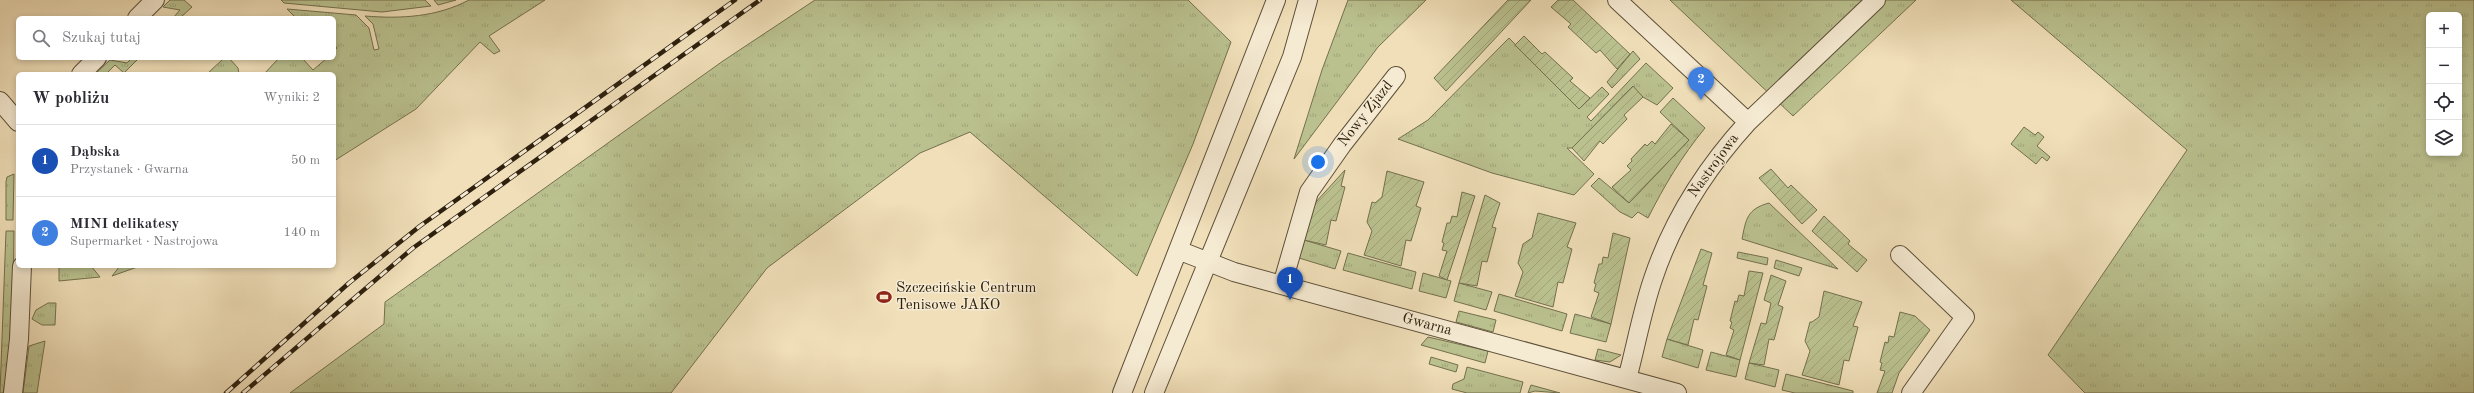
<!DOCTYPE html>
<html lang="pl">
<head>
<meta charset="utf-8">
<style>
	:root { --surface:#fff; --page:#f7f7f7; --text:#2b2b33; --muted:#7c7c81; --line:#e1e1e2; --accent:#b45309 }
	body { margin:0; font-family:"Old Standard TT",serif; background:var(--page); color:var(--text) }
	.controls { position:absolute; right:12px; top:12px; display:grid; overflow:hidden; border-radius:6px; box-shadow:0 2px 6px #0003 }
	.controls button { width:36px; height:36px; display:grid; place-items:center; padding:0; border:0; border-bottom:1px solid var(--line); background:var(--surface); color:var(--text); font:20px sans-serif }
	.you { position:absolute; left:1318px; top:162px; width:14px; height:14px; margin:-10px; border:3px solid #fff; border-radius:50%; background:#1a73e8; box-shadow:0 0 0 6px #1a73e833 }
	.badge { display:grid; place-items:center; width:26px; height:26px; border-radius:50%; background:var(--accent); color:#fff; font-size:13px; font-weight:700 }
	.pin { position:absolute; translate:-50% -33px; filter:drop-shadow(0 1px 2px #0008) }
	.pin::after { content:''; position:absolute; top:21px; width:14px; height:12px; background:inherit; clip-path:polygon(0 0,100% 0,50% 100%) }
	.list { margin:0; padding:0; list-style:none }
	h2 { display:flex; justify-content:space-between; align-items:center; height:52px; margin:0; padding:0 16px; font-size:17px }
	h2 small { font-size:13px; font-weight:400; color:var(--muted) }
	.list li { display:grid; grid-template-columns:26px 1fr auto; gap:12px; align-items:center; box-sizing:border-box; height:72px; padding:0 16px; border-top:1px solid var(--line) }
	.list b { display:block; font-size:15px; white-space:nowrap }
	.list p { margin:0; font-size:13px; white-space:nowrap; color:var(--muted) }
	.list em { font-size:13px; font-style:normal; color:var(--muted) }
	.icon { flex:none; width:22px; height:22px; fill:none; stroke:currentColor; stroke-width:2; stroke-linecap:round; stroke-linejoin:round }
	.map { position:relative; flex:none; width:2474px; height:393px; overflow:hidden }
	.search { position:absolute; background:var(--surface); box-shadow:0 2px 6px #0003; left:16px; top:16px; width:320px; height:44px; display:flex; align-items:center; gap:10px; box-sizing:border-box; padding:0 14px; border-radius:6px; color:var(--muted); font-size:15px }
	.panel { position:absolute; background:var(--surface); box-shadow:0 2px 6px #0003; left:16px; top:72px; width:320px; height:196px; border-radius:6px }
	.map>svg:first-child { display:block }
	.grass { fill:url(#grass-tufts); stroke:#74704e; fill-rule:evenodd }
	.garden { fill:url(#garden-furrows); stroke:#74704e }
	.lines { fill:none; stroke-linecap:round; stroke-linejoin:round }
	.minor-casing { stroke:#5e5039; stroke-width:20 }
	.minor { stroke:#f5ead2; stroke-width:18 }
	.rail-casing { stroke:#2e200e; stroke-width:4.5 }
	.rail { stroke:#f5ead2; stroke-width:3; stroke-dasharray:9; stroke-linecap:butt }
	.labels { text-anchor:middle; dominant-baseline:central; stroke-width:3; stroke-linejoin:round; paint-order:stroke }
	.street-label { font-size:15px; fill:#2e200e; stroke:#f5ead2 }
	.poi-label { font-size:15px; fill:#2e200e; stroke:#f5ead2; text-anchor:start }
</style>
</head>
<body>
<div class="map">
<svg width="2474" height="393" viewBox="0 0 2474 393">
	<defs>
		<pattern id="grass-tufts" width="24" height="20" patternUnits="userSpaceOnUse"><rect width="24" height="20" fill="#bac18f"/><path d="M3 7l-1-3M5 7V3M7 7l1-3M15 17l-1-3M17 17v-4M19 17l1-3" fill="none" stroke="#a0a67a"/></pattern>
		<pattern id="garden-furrows" width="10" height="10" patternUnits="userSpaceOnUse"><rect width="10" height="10" fill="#bac18f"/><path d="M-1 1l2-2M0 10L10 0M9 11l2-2" fill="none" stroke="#a0a67a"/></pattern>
	</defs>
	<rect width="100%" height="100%" fill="#f0dfb9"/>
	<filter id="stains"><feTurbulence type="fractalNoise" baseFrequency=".005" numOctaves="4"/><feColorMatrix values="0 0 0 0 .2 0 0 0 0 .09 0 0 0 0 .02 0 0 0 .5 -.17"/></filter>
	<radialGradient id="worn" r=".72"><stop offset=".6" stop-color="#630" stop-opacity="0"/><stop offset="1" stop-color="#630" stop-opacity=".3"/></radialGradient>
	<!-- grass -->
	<path class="grass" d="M 170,0 L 184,0 L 192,7 L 180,18 L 173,18 L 180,10 L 163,7 Z
		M 281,0 L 425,0 L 431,6 L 382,12 L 284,3 Z
		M 434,0 L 456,0 L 438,5 Z
		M 469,0 L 545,0 L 489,36 L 500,51 L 494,54 L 480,42 L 416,109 L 334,161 L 334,74 L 264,74 L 279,58 L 302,58 L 313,70 L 327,58 L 334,58 L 334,51 L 337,48 L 334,44 L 334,18 L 296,18 L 287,9 L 356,15 L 369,28 L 374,50 L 379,49 L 373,24 L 365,16 C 401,19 437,17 469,0 Z
		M 815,0 L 1188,0 L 1231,42 L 1193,144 L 1137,276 L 970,132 L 920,153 L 767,268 L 671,393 L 290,393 L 384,324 L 385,302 L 723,61 Z
		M 1348,0 L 1426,0 L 1378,47 L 1294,159 L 1322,70 Z
		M 1670,0 L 1916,0 L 1793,116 Z
		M 2011,0 L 2474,0 L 2474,393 L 2085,393 L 2048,355 L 2187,150 ZM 2429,15 L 2459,15 L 2459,153 L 2429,153 Z
		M 1509,38 L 1579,109 L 1602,87 L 1609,94 L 1587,117 L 1591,121 L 1646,63 L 1673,88 L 1657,105 L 1643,97 L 1633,87 L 1572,148 L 1567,148 L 1594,174 L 1574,195 L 1492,173 L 1398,139 L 1428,120 Z
		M 1633,51 L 1640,59 L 1612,88 L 1607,82 Z
		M 132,58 L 139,58 L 124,73 L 115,65 L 106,74 L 95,74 L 110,60 L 127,63 Z
		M 224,58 L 229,58 L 238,68 L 239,74 L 207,74 Z
		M 1673,98 L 1705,128 C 1682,156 1664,186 1648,218 L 1638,212 L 1632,218 L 1620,212 L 1591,186 L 1599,178 L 1629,203 L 1689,140 L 1660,112 Z
		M 2024,127 L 2035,135 L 2038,132 L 2044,137 L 2037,146 L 2050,157 L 2047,161 L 2042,157 L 2036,164 L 2011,144 Z
		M 14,174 L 13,220 L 6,220 L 6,182 L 7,177 Z
		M 1769,203 L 1838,269 L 1742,239 C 1746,219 1747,209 1769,203 Z
		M 6,231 L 14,231 C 13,285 15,340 3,393 L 0,393 Z
		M 1304,240 L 1341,251 L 1335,269 L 1299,258 Z
		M 1738,252 L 1768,258 L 1767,265 L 1737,258 Z
		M 1348,253 L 1416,272 L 1412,289 L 1343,270 Z
		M 1776,260 L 1802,268 L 1799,276 L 1774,268 Z
		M 59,266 L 91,266 L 100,277 L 59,281 Z
		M 120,266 L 140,266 L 112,276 Z
		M 1423,273 L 1451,281 L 1446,298 L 1419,291 Z
		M 1459,283 L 1492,292 L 1486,310 L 1454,301 Z
		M 1499,294 L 1567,314 L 1562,331 L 1494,311 Z
		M 48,303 L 56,303 L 55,325 L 42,325 L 32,319 L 36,310 Z
		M 1459,311 L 1496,320 L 1493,332 L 1456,322 Z
		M 1575,314 L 1611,324 L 1606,342 L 1570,333 Z
		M 1428,337 L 1488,351 L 1485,363 L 1421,345 Z
		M 1667,339 L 1703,350 L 1698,368 L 1662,357 Z
		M 45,341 L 37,393 L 23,393 L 29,346 Z
		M 1598,349 L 1621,355 L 1610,362 L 1595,360 Z
		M 1711,352 L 1740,360 L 1736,377 L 1706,370 Z
		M 1431,357 L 1458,365 L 1456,372 L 1429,364 Z
		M 1749,363 L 1779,370 L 1775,387 L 1745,379 Z
		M 1467,367 L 1523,382 L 1520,393 L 1467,393 L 1452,389 L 1453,384 L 1464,379 Z
		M 1786,374 L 1853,391 L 1853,393 L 1795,393 L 1782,390 Z
		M 1531,385 L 1560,393 L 1535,391 L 1528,393 Z"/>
	<!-- garden -->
	<path class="garden" d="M 1508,0 L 1531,0 L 1446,91 L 1434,78 Z
		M 1558,0 L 1573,0 L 1630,54 L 1617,69 L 1600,50 L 1596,53 L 1568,27 L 1571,24 L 1551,7 Z
		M 1524,36 L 1542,54 L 1545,52 L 1573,78 L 1570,81 L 1590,98 L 1579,109 L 1515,45 Z
		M 1633,86 L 1643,97 L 1624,115 L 1627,119 L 1603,144 L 1600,141 L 1584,161 L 1572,148 Z
		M 1671,124 L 1689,140 L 1629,203 L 1612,187 L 1631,170 L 1627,166 L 1632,161 L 1631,159 L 1645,144 L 1647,146 L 1652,141 L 1655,144 Z
		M 1771,169 L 1788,188 L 1791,185 L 1817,210 L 1802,224 L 1759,178 Z
		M 1345,170 L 1341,186 L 1345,187 L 1336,221 L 1331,220 L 1326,245 L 1304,240 L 1315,203 Z
		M 1387,171 L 1424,182 L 1416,206 L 1421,208 L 1411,241 L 1406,240 L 1401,266 L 1364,255 L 1372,231 L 1367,222 L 1372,202 L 1375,203 L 1382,197 Z
		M 1462,192 L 1475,196 L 1447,280 L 1439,276 L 1447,251 L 1442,250 L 1444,243 L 1442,242 L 1447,223 L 1450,223 L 1452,216 L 1457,217 Z
		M 1485,195 L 1500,203 L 1492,227 L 1496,228 L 1487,262 L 1482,261 L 1477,286 L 1459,283 Z
		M 1538,213 L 1576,223 L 1567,247 L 1572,249 L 1563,283 L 1558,282 L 1553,307 L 1515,296 L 1523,272 L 1518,263 L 1523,244 L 1532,238 Z
		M 1824,216 L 1850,241 L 1848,244 L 1867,260 L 1857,272 L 1812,231 Z
		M 1613,233 L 1630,238 L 1611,324 L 1591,317 L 1599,293 L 1594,291 L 1596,284 L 1594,283 L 1599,264 L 1602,264 L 1603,257 L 1608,258 Z
		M 1701,249 L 1712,253 L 1703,285 L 1707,286 L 1698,320 L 1694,319 L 1688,345 L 1667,339 Z
		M 1749,271 L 1763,273 L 1740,360 L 1726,355 L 1734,330 L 1730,328 L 1732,322 L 1730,321 L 1735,301 L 1737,302 L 1739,295 L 1744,296 Z
		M 1771,275 L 1786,281 L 1778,305 L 1783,307 L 1774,340 L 1769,339 L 1764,365 L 1749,363 L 1761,323 L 1766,324 L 1771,303 L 1764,300 Z
		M 1824,291 L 1862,302 L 1853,326 L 1858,327 L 1849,361 L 1844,360 L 1839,385 L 1802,375 L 1810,351 L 1805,341 L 1810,322 L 1812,322 L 1819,317 Z
		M 1900,312 L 1915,316 L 1930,330 L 1899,373 L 1892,393 L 1877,393 L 1885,371 L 1880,370 L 1882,363 L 1880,362 L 1885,342 L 1888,343 L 1889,336 L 1894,337 Z"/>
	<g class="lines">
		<!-- minor casing -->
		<g class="minor-casing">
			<path id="minor" d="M 1617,0 L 1748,122
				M 137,18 L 155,0
				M 81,74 L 97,58
				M 0,101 L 18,122
				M 1178,250 L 1234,272 L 1677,393
				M 1900,255 L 1965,317 L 1911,393
				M 1282,285 L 1309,192 L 1342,145 L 1396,76
				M 1627,379 C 1636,346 1642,311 1653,279 C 1673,219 1706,168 1748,122 L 1876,0
				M 13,393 L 19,339 L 22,266
				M 1122,393 L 1276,0
				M 1154,393 L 1292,57 L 1308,0"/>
		</g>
		<!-- minor -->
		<use href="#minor" class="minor"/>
		<!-- rail casing -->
		<g class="rail-casing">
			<path id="rail" d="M 226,393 L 349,283 L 420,226 L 735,0
				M 243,393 L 413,248 L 760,0"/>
		</g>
		<!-- rail -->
		<use href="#rail" class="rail"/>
	</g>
	<!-- icons -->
	<defs>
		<g id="stadium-bare" transform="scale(1.2)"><path d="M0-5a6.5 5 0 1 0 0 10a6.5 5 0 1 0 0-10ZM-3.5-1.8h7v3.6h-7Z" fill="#8f2418" stroke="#f5ead2" stroke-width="2.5" paint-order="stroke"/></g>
	</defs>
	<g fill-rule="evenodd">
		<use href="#stadium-bare" x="884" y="297"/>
	</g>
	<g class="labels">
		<!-- street labels -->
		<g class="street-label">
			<text transform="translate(1366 114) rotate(-52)">Nowy Zjazd</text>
			<text transform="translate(1714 166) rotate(-54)">Nastrojowa</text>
			<text transform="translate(1427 325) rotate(15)">Gwarna</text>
		</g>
		<!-- poi labels -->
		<g class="poi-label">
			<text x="896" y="288">Szczecińskie Centrum<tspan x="896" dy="17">Tenisowe JAKO</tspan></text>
		</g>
	</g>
	<rect width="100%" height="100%" filter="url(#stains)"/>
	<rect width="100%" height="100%" fill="url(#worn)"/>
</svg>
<div class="controls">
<button>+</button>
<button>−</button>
<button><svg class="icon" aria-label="locate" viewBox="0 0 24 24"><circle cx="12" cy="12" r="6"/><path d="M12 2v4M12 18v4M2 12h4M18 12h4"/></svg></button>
<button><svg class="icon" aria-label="layers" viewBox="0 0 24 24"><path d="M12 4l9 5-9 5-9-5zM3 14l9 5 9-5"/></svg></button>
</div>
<div class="you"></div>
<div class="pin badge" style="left:1290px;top:300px;background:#1a4fb4">1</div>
<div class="pin badge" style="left:1701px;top:100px;background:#3f7fe0">2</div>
<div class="search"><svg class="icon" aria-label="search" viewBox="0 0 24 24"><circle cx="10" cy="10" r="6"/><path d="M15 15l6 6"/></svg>Szukaj tutaj</div>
<section class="panel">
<h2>W pobliżu<small>Wyniki: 2</small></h2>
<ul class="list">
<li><span class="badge" style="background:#1a4fb4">1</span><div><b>Dąbska</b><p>Przystanek · Gwarna</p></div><em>50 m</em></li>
<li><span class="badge" style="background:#3f7fe0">2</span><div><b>MINI delikatesy</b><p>Supermarket · Nastrojowa</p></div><em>140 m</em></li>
</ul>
</section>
</div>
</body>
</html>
